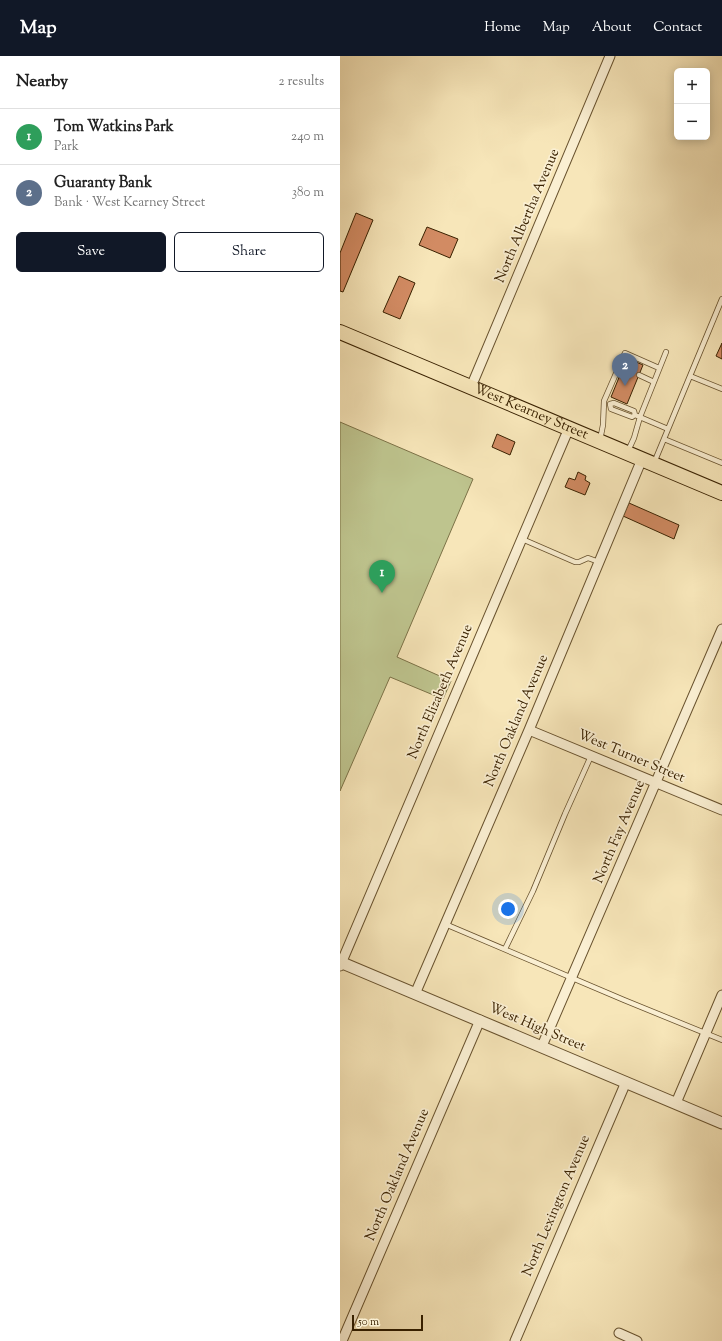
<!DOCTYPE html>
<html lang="en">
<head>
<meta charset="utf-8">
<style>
	:root { --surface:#fff; --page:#f6f6f6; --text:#222; --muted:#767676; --line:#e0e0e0; --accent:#111827 }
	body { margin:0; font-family:"Sorts Mill Goudy",serif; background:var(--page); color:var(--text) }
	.controls { position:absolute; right:12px; top:12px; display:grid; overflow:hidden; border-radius:6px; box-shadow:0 2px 10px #0003 }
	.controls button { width:36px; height:36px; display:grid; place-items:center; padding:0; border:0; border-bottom:1px solid var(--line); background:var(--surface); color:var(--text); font:20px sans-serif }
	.scale { position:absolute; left:12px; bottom:10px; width:71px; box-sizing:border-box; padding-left:4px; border:2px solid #392100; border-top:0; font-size:11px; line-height:14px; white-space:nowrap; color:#392100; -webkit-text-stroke:3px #faefd2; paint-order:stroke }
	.you { position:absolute; left:168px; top:853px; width:14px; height:14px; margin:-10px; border:3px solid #fff; border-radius:50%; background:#1a73e8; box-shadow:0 0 0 6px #1a73e833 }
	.badge { display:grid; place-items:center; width:26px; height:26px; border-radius:50%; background:var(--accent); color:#fff; font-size:13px; font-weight:700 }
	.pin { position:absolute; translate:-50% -33px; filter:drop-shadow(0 1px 2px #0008) }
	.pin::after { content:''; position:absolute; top:21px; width:14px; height:12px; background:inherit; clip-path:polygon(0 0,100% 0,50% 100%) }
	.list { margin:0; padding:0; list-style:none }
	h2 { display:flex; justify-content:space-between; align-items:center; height:52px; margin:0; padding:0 16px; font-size:17px }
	h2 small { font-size:13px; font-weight:400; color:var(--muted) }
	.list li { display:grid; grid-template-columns:26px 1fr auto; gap:12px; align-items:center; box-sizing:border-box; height:56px; padding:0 16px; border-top:1px solid var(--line) }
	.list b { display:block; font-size:15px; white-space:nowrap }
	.list p { margin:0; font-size:13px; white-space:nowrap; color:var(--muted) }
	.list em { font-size:13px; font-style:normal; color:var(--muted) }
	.actions { display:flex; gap:8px; padding:12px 16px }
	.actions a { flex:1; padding:9px 0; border:1px solid var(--accent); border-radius:6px; text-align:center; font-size:14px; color:var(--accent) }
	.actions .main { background:var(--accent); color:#fff }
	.map { position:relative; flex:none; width:382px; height:1285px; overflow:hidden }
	header { display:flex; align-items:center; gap:24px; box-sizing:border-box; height:56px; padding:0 20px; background:var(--accent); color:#fff }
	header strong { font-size:19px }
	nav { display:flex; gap:22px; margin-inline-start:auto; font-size:14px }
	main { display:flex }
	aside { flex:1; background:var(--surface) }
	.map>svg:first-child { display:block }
	.green { fill:#bec48e; stroke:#7c7247 }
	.building { fill:#d28b63; stroke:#392100 }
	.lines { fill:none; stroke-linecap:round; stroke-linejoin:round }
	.service-casing { stroke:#68522e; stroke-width:6 }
	.minor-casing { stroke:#68522e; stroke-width:11 }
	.tertiary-casing { stroke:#68522e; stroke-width:13 }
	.primary-casing { stroke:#392100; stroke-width:16 }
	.service { stroke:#faefd2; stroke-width:4.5 }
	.minor { stroke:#faefd2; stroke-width:9 }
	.tertiary { stroke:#faefd2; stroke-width:11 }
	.primary { stroke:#f7e6b9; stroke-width:14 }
	.labels { text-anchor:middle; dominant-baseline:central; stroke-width:3.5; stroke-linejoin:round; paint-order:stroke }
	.street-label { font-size:14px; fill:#392100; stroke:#faefd2 }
</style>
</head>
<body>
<header>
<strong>Map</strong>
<nav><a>Home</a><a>Map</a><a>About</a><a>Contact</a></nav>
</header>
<main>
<aside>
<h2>Nearby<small>2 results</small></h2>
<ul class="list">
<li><span class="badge" style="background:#2e9e5b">1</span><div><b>Tom Watkins Park</b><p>Park</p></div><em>240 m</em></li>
<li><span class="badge" style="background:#5c6f8a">2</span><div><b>Guaranty Bank</b><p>Bank · West Kearney Street</p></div><em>380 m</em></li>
</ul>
<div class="actions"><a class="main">Save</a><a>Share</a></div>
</aside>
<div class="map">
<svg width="382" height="1285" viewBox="0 0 382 1285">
	<rect width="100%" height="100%" fill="#f7e6b9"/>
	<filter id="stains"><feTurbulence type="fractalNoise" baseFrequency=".005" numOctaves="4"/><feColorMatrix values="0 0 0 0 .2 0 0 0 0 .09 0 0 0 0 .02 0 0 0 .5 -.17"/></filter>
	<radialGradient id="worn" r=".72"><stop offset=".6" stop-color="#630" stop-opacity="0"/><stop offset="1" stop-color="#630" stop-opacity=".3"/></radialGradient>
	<!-- green -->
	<path class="green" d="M 0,366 L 133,423 L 57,601 L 111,625 L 103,643 L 50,621 L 0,735 Z"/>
	<!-- building -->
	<path class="building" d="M 16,157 L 33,164 L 3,236 L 0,235 L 0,197 Z
		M 87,171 L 118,183 L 110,202 L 79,189 Z
		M 59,220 L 75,227 L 60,263 L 43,256 Z
		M 382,287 L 382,303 L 376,300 Z
		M 287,302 L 303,309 L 287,348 L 271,341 Z
		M 157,378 L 175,386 L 170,399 L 152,391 Z
		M 238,416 L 246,420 L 245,424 L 250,427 L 245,439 L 225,431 L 229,422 L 235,424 Z
		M 289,447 L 339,469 L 334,483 L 283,460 Z"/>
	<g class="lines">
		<!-- service casing -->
		<g class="service-casing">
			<path id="service" d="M 382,243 L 350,320 L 382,333
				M 299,319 L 314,326
				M 295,359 L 292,361 L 271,353 L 270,348 L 274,347 L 294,355 L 295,359 L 328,373
				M 324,383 L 382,407
				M 260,384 L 263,369 L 264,345 L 285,297 L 319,312
				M 288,395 L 294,382 L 300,361 L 326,296
				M 314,407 L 350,320
				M 182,483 L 235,506 L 239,506 L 248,502 L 259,506
				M 105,868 L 284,944 L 382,984
				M 165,893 L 193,835 L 225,758 L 251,700"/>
		</g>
		<!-- minor casing -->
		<g class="minor-casing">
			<path id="minor" d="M 131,331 L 270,0
				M 189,674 L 382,754
				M 0,910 L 229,372
				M 75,938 L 189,674 L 302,403
				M 202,990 L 382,573
				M 336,1047 L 382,939
				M 279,1277 L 297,1285
				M 2,1285 L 140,964
				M 175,1285 L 286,1026"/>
		</g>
		<!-- tertiary casing -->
		<g class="tertiary-casing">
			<path id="tertiary" d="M 0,906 L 382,1067"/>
		</g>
		<!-- primary casing -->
		<g class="primary-casing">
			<g id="primary">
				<path id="s1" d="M 0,276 L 382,437"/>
			</g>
		</g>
		<!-- service -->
		<use href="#service" class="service"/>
		<!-- minor -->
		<use href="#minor" class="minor"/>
		<!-- tertiary -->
		<use href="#tertiary" class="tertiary"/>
		<!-- primary -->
		<use href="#primary" class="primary"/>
	</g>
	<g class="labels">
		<!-- street labels -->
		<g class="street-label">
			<text transform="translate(188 160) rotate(-67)">North Albertha Avenue</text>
			<text stroke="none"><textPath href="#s1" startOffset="207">West Kearney Street</textPath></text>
			<text transform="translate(101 636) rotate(-67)">North Elizabeth Avenue</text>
			<text transform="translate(177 665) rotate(-67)">North Oakland Avenue</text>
			<text transform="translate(291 701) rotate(23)">West Turner Street</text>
			<text transform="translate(280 776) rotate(-67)">North Fay Avenue</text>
			<text transform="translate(197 972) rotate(23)">West High Street</text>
			<text transform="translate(58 1119) rotate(-67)">North Oakland Avenue</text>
			<text transform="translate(217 1150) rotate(-67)">North Lexington Avenue</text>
		</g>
	</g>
	<rect width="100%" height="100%" filter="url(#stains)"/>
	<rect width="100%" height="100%" fill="url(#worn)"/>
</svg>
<div class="controls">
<button>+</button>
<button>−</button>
</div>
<div class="scale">50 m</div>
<div class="you"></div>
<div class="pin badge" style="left:42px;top:537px;background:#2e9e5b">1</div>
<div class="pin badge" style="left:285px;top:330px;background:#5c6f8a">2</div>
</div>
</main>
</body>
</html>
